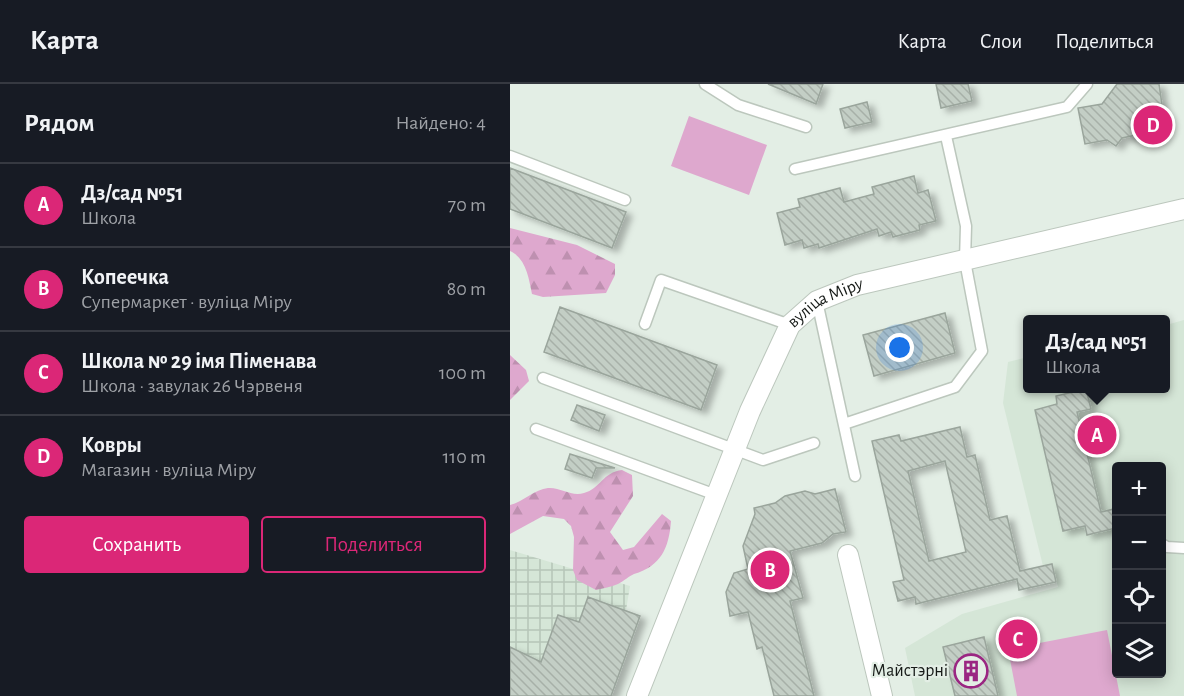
<!DOCTYPE html>
<html lang="ru">
<head>
<meta charset="utf-8">
<style>
	:root { --surface:#171b24; --page:#242831; --text:#f1f3f6; --muted:#9ea1a6; --line:#363941; --accent:#db2777 }
	body { margin:0; font-family:"Alegreya Sans",sans-serif; background:var(--page); color:var(--text) }
	.controls { position:absolute; right:18px; bottom:18px; display:grid; overflow:hidden; border-radius:6px; box-shadow:0 3px 15px #0003 }
	.controls button { width:54px; height:54px; display:grid; place-items:center; padding:0; border:0; border-bottom:2px solid var(--line); background:var(--surface); color:var(--text); font:30px sans-serif }
	.you { position:absolute; left:390px; top:264px; width:21px; height:21px; margin:-15px; border:4px solid #fff; border-radius:50%; background:#1a73e8; box-shadow:0 0 0 9px #1a73e833 }
	.badge { display:grid; place-items:center; width:39px; height:39px; border-radius:50%; background:var(--accent); color:#fff; font-size:20px; font-weight:700 }
	.pin { position:absolute; translate:-50% -50%; border:3px solid #fff; box-shadow:0 2px 6px #0006 }
	.popup { position:absolute; left:513px; top:231px; width:147px; height:78px; box-sizing:border-box; display:grid; place-content:center; border-radius:6px; background:var(--surface); filter:drop-shadow(0 2px 4px #0005); font-size:20px; white-space:nowrap; color:var(--muted) }
	.popup b { font-size:22px; color:var(--text) }
	.popup::after { content:''; position:absolute; left:50%; top:100%; margin-left:-12px; border:12px solid transparent; border-top-color:var(--surface) }
	.list { margin:0; padding:0; list-style:none }
	h2 { display:flex; justify-content:space-between; align-items:center; height:78px; margin:0; padding:0 24px; font-size:26px }
	h2 small { font-size:20px; font-weight:400; color:var(--muted) }
	.list li { display:grid; grid-template-columns:39px 1fr auto; gap:18px; align-items:center; box-sizing:border-box; height:84px; padding:0 24px; border-top:2px solid var(--line) }
	.list b { display:block; font-size:22px; white-space:nowrap }
	.list p { margin:0; font-size:20px; white-space:nowrap; color:var(--muted) }
	.list em { font-size:20px; font-style:normal; color:var(--muted) }
	.actions { display:flex; gap:12px; padding:18px 24px }
	.actions a { flex:1; padding:14px 0; border:2px solid var(--accent); border-radius:6px; text-align:center; font-size:21px; color:var(--accent) }
	.actions .main { background:var(--accent); color:#fff }
	.icon { flex:none; width:33px; height:33px; fill:none; stroke:currentColor; stroke-width:2; stroke-linecap:round; stroke-linejoin:round }
	.map { position:relative; flex:none; width:674px; height:612px; overflow:hidden }
	header { display:flex; align-items:center; gap:36px; box-sizing:border-box; height:84px; padding:0 30px; background:var(--surface); border-bottom:2px solid var(--line) }
	header strong { font-size:28px }
	nav { display:flex; gap:33px; margin-inline-start:auto; font-size:21px }
	main { display:flex }
	aside { flex:1; background:var(--surface) }
	.map>svg:first-child { display:block }
	.built { fill:#d5e6d7; fill-rule:evenodd }
	.industrial { fill:url(#industrial-grid) }
	.green { fill:#dea8ce }
	.forest { fill:url(#forest-firs) }
	.building { fill:url(#building-back-hatch); stroke:#9aa59c; stroke-width:1.5; fill-rule:evenodd; filter:url(#shadow) }
	.lines { fill:none; stroke-linecap:round; stroke-linejoin:round }
	.service-casing { stroke:#bcc7bd; stroke-width:13 }
	.minor-casing { stroke:#bcc7bd; stroke-width:22 }
	.service { stroke:#fff; stroke-width:10 }
	.minor { stroke:#fff; stroke-width:20 }
	.labels { text-anchor:middle; dominant-baseline:central; stroke-width:4.5; stroke-linejoin:round; paint-order:stroke }
	.street-label { font-size:18px; fill:#161a17; stroke:#e3eee5 }
	.poi-label { font-size:18px; fill:#161a17; stroke:#e3eee5; text-anchor:end }
</style>
</head>
<body>
<header>
<strong>Карта</strong>
<nav><a>Карта</a><a>Слои</a><a>Поделиться</a></nav>
</header>
<main>
<aside>
<h2>Рядом<small>Найдено: 4</small></h2>
<ul class="list">
<li><span class="badge">A</span><div><b>Дз/сад №51</b><p>Школа</p></div><em>70 m</em></li>
<li><span class="badge">B</span><div><b>Копеечка</b><p>Супермаркет · вуліца Міру</p></div><em>80 m</em></li>
<li><span class="badge">C</span><div><b>Школа № 29 імя Піменава</b><p>Школа · завулак 26 Чэрвеня</p></div><em>100 m</em></li>
<li><span class="badge">D</span><div><b>Ковры</b><p>Магазин · вуліца Міру</p></div><em>110 m</em></li>
</ul>
<div class="actions"><a class="main">Сохранить</a><a>Поделиться</a></div>
</aside>
<div class="map">
<svg width="674" height="612" viewBox="0 0 674 612">
	<defs>
		<pattern id="industrial-grid" width="8" height="8" patternUnits="userSpaceOnUse" patternTransform="scale(1.5)"><rect width="8" height="8" fill="#d5e6d7"/><path d="M0 4h8M4 0v8" fill="none" stroke="#b6c5b8"/></pattern>
		<pattern id="forest-firs" width="22" height="20" patternUnits="userSpaceOnUse" patternTransform="scale(1.5)"><rect width="22" height="20" fill="#dea8ce"/><path d="M5 1l3.5 6h-7zM16 11l3.5 6h-7z" fill="#be90b0"/></pattern>
		<pattern id="building-back-hatch" width="6" height="6" patternUnits="userSpaceOnUse" patternTransform="scale(1.5)"><rect width="6" height="6" fill="#c3cec5"/><path d="M-1 5l2 2M0 0l6 6M5-1l2 2" fill="none" stroke="#a7b0a8"/></pattern>
		<filter id="shadow"><feDropShadow dx="6" dy="4" stdDeviation="3" flood-color="#0004"/></filter>
	</defs>
	<rect width="100%" height="100%" fill="#e3eee5"/>
	<!-- built -->
	<path class="built" d="M 674,236 L 674,612 L 405,612 L 395,564 L 452,530 L 548,503 L 542,480 L 533,482 L 493,319 L 498,278 L 518,273 L 518,304 L 656,304 L 656,241 ZM 606,382 L 652,382 L 652,590 L 606,590 Z"/>
	<!-- industrial -->
	<path class="industrial" d="M 0,466 L 120,502 L 116,526 L 130,532 L 101,612 L 0,602 Z"/>
	<!-- green -->
	<path class="green" d="M 179,32 L 257,61 L 239,111 L 161,82 Z
		M 597,546 L 610,612 L 507,612 L 498,565 Z"/>
	<!-- forest -->
	<path class="forest" d="M 0,144 L 67,161 L 105,180 L 105,191 L 96,209 L 33,213 L 22,210 C 19,195 16,174 0,167 Z
		M 0,271 L 16,286 L 19,297 L 0,316 Z
		M 112,386 L 122,391 L 123,412 L 100,448 L 113,466 L 124,463 L 152,430 L 161,437 C 159,464 151,482 124,490 C 119,492 114,497 108,500 C 101,503 93,504 86,506 L 67,496 L 63,486 L 64,453 L 61,442 L 54,435 L 33,432 L 0,450 L 0,421 C 13,418 25,405 38,404 C 51,403 61,413 74,409 C 90,405 93,388 112,386 Z"/>
	<!-- building -->
	<path class="building" d="M 258,0 L 313,0 L 306,20 Z
		M 426,0 L 458,0 L 462,17 L 431,24 Z
		M 607,0 L 649,0 L 652,21 L 647,22 L 649,32 L 640,44 L 631,50 L 612,54 L 606,62 L 597,56 L 575,60 L 568,24 L 592,20 Z
		M 357,18 L 362,38 L 335,44 L 330,25 Z
		M 0,84 L 116,128 L 102,164 L 0,125 Z
		M 404,92 L 408,109 L 418,106 L 426,137 L 409,141 L 410,146 L 383,153 L 381,148 L 369,152 L 367,145 L 309,164 L 308,160 L 294,164 L 292,156 L 275,161 L 267,129 L 290,123 L 288,115 L 330,104 L 334,118 L 364,110 L 362,103 Z
		M 50,223 L 207,281 L 191,326 L 34,268 Z
		M 435,229 L 445,269 L 364,292 L 353,251 Z
		M 576,305 L 581,325 L 567,328 L 591,428 L 604,425 L 606,434 L 606,444 L 577,451 L 575,442 L 553,447 L 525,326 L 547,320 L 546,312 Z
		M 67,321 L 95,331 L 89,347 L 61,336 Z
		M 450,343 L 457,373 L 465,371 L 480,436 L 497,432 L 510,487 L 542,480 L 546,498 L 509,506 L 507,495 L 406,520 L 405,513 L 388,517 L 383,498 L 394,496 L 362,357 L 389,351 L 391,357 ZM 435,377 L 456,468 L 419,477 L 398,387 Z
		M 60,370 L 82,377 L 105,384 L 86,384 L 82,394 L 55,385 Z
		M 325,405 L 336,448 L 323,450 L 312,459 L 280,467 L 293,514 L 280,517 L 304,612 L 264,612 L 252,563 L 247,565 L 238,528 L 220,532 L 216,508 L 224,489 L 238,485 L 233,462 L 245,430 L 244,424 L 265,419 L 275,412 L 295,407 L 305,410 Z
		M 78,513 L 130,532 L 101,612 L 0,612 L 0,563 L 31,578 L 48,531 L 69,538 Z
		M 474,553 L 488,612 L 445,612 L 433,563 Z"/>
	<g class="lines">
		<!-- service casing -->
		<g class="service-casing">
			<path id="service" d="M 195,0 L 228,21 L 296,43
				M 0,72 L 115,116
				M 285,85 L 557,23 L 577,0
				M 307,217 L 345,392
				M 135,240 L 151,196 L 280,241
				M 33,294 L 253,376 L 304,359
				M 334,340 L 445,303 L 472,267 L 455,177 L 456,142 L 436,52
				M 26,345 L 206,411
				M 652,460 L 657,463 L 674,464"/>
		</g>
		<!-- minor casing -->
		<g class="minor-casing">
			<g id="minor">
				<path d="M 338,471 L 372,612"/>
				<path id="s1" d="M 127,612 L 240,327 L 280,241 L 307,217 L 347,201 L 674,125"/>
			</g>
		</g>
		<!-- service -->
		<use href="#service" class="service"/>
		<!-- minor -->
		<use href="#minor" class="minor"/>
	</g>
	<!-- icons -->
	<defs>
		<g id="building-ring" transform="scale(1.725)"><circle r="9.5" fill="#e3eee5" stroke="#9a2682" stroke-width="1.5"/><path d="M-4-6H4V6H1V3H-1V6H-4ZM-2.5-4.3h1.7v1.8h-1.7ZM.8-4.3h1.7v1.8H.8ZM-2.5-1h1.7V.8h-1.7ZM.8-1h1.7V.8H.8Z" fill="#9a2682"/></g>
	</defs>
	<g fill-rule="evenodd">
		<use href="#building-ring" x="461" y="587"/>
	</g>
	<g class="labels">
		<!-- street labels -->
		<g class="street-label">
			<text stroke="none"><textPath href="#s1" startOffset="444">вуліца Міру</textPath></text>
		</g>
		<!-- poi labels -->
		<g class="poi-label">
			<text x="438" y="587">Майстэрні</text>
		</g>
	</g>
</svg>
<div class="controls">
<button>+</button>
<button>−</button>
<button><svg class="icon" aria-label="locate" viewBox="0 0 24 24"><circle cx="12" cy="12" r="6"/><path d="M12 2v4M12 18v4M2 12h4M18 12h4"/></svg></button>
<button><svg class="icon" aria-label="layers" viewBox="0 0 24 24"><path d="M12 4l9 5-9 5-9-5zM3 14l9 5 9-5"/></svg></button>
</div>
<div class="you"></div>
<div class="pin badge" style="left:587px;top:351px">A</div>
<div class="popup"><b>Дз/сад №51</b>Школа</div>
<div class="pin badge" style="left:260px;top:486px">B</div>
<div class="pin badge" style="left:508px;top:555px">C</div>
<div class="pin badge" style="left:643px;top:41px">D</div>
</div>
</main>
</body>
</html>
